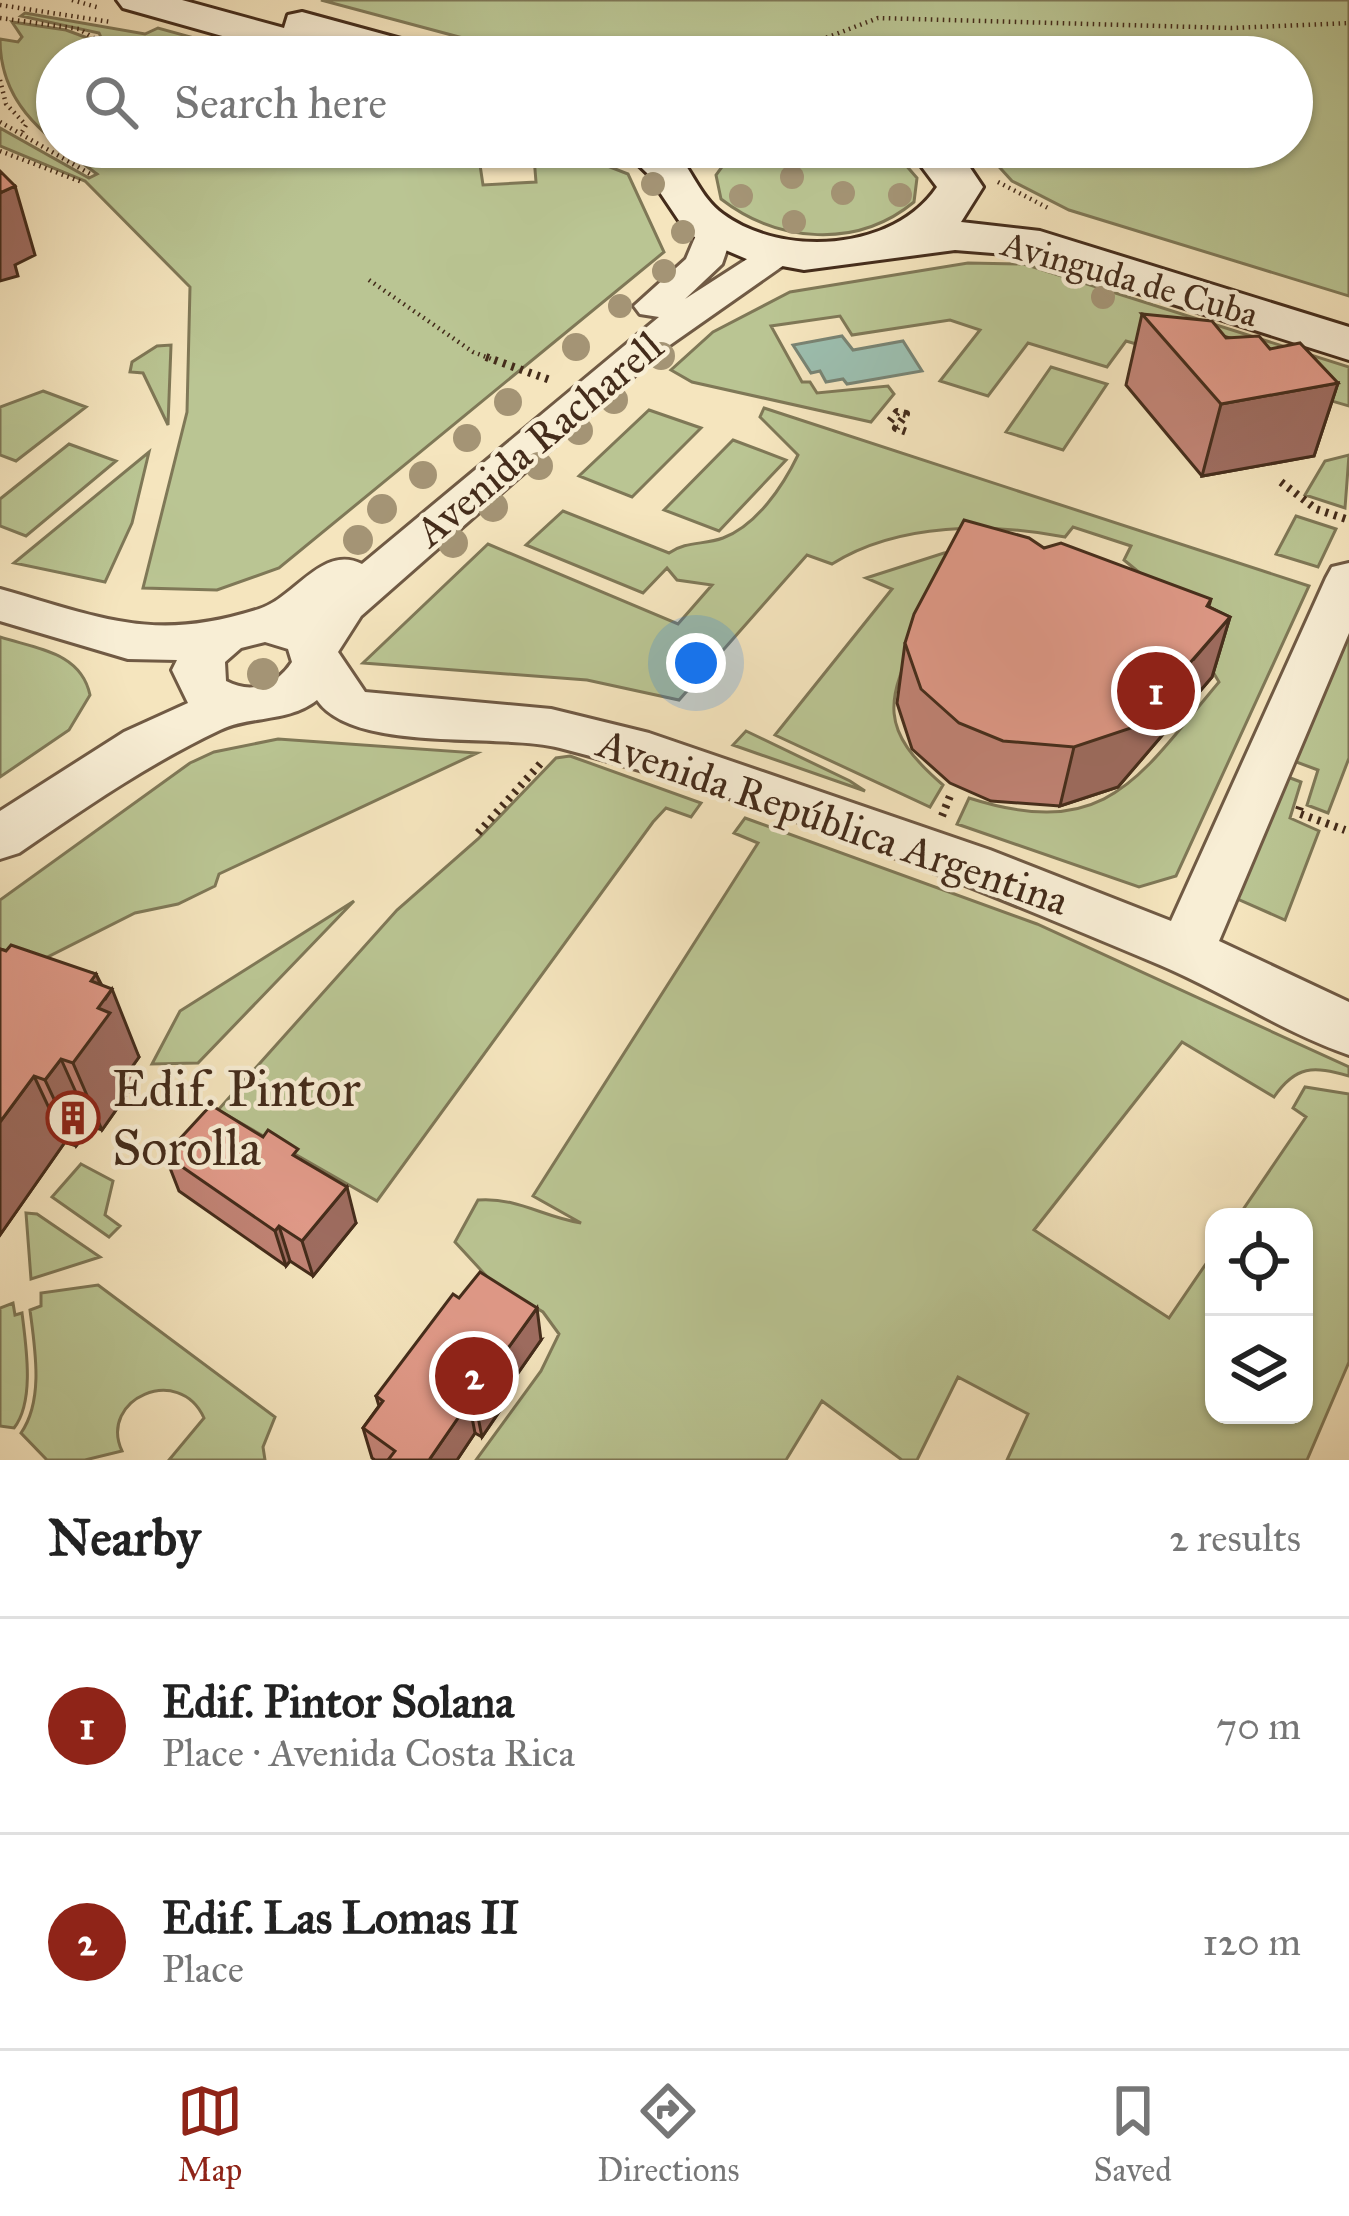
<!DOCTYPE html>
<html lang="en">
<head>
<meta charset="utf-8">
<style>
	:root { --surface:#fff; --page:#f2f2f2; --text:#222; --muted:#767676; --line:#e0e0e0; --accent:#8f2418 }
	body { margin:0; font-family:"IM FELL Great Primer",serif; background:var(--page); color:var(--text) }
	.controls { position:absolute; right:36px; bottom:36px; display:grid; overflow:hidden; border-radius:24px; box-shadow:0 3px 9px #0004 }
	.controls button { width:108px; height:108px; display:grid; place-items:center; padding:0; border:0; border-bottom:3px solid var(--line); background:var(--surface); color:var(--text); font:60px sans-serif }
	.you { position:absolute; left:696px; top:663px; width:42px; height:42px; margin:-30px; border:9px solid #fff; border-radius:50%; background:#1a73e8; box-shadow:0 0 0 18px #1a73e833 }
	.badge { display:grid; place-items:center; width:78px; height:78px; border-radius:50%; background:var(--accent); color:#fff; font-size:39px; font-weight:700 }
	.pin { position:absolute; translate:-50% -50%; border:6px solid #fff; box-shadow:0 3px 12px #0006 }
	.list { margin:0; padding:0; list-style:none }
	h2 { display:flex; justify-content:space-between; align-items:center; height:156px; margin:0; padding:0 48px; font-size:51px }
	h2 small { font-size:39px; font-weight:400; color:var(--muted) }
	.list li { display:grid; grid-template-columns:78px 1fr auto; gap:36px; align-items:center; box-sizing:border-box; height:216px; padding:0 48px; border-top:3px solid var(--line) }
	.list b { display:block; font-size:45px; white-space:nowrap }
	.list p { margin:0; font-size:39px; white-space:nowrap; color:var(--muted) }
	.list em { font-size:39px; font-style:normal; color:var(--muted) }
	.icon { flex:none; width:66px; height:66px; fill:none; stroke:currentColor; stroke-width:2; stroke-linecap:round; stroke-linejoin:round }
	.map { position:relative; flex:none; width:1349px; height:1460px; overflow:hidden }
	.search { position:absolute; background:var(--surface); box-shadow:0 3px 9px #0004; left:36px; right:36px; top:36px; height:132px; display:flex; align-items:center; gap:30px; box-sizing:border-box; padding:0 42px; border-radius:66px; color:var(--muted); font-size:45px }
	.sheet { height:588px; background:var(--surface) }
	nav { display:flex; justify-content:space-around; align-items:center; box-sizing:border-box; height:168px; border-top:3px solid var(--line); background:var(--surface); font-size:33px; color:var(--muted) }
	nav a { display:grid; justify-items:center; gap:6px }
	nav .on { color:var(--accent) }
	.map>svg:first-child { display:block }
	.green { fill:#bac593; stroke:#7f7857; stroke-width:3 }
	.water { fill:#9cbfb0; stroke:#798474; stroke-width:3 }
	.lines { fill:none; stroke-linecap:round; stroke-linejoin:round }
	.minor-casing { stroke:#705a44; stroke-width:6 }
	.secondary-casing { stroke:#442c1b; stroke-width:6 }
	.path-far1 { stroke:#442c1b; stroke-width:4.5; stroke-dasharray:1.5 4.5; stroke-linecap:butt }
	.path { stroke:#442c1b; stroke-width:8; stroke-dasharray:3 6; stroke-linecap:butt }
	.minor { fill:#f8eed5; fill-rule:evenodd }
	.secondary { fill:#f8eed5; fill-rule:evenodd }
	.tree { fill:#a49475 }
	.wall { fill:#c28476; stroke:#442c1b; stroke-width:3 }
	.shaded-wall { fill:#9e6c60; stroke:#442c1b; stroke-width:3 }
	.building { fill:#e19a89; stroke:#442c1b; stroke-width:3 }
	.labels { text-anchor:middle; dominant-baseline:central; stroke-width:9; stroke-linejoin:round; paint-order:stroke }
	.far-street-label { font-size:36px; fill:#442c1b; stroke:#f8eed5 }
	.street-label { font-size:42px; fill:#442c1b; stroke:#f8eed5 }
	.near-poi-label { font-size:51px; fill:#442c1b; stroke:#f8eed5; text-anchor:start }
</style>
</head>
<body>
<div class="map">
<svg width="1349" height="1460" viewBox="0 0 1349 1460">
	<rect width="100%" height="100%" fill="#f5e5be"/>
	<filter id="stains"><feTurbulence type="fractalNoise" baseFrequency=".00167" numOctaves="4"/><feColorMatrix values="0 0 0 0 .2 0 0 0 0 .09 0 0 0 0 .02 0 0 0 .5 -.17"/></filter>
	<radialGradient id="worn" r=".72"><stop offset=".6" stop-color="#630" stop-opacity="0"/><stop offset="1" stop-color="#630" stop-opacity=".3"/></radialGradient>
	<!-- green -->
	<path class="green" d="M 321,0 L 1349,0 L 1349,296 L 1069,210 L 1012,181 L 981,147 L 1292,147 L 1292,57 L 534,57 Z
		M 25,13 L 145,34 L 158,28 L 263,57 L 110,57 L 99,33 L 21,16 Z
		M 12,22 L 66,30 L 93,40 L 97,57 L 57,57 L 57,147 L 423,147 L 480,165 L 483,185 L 536,182 L 534,157 L 547,147 L 559,147 L 628,174 L 664,252 L 279,568 L 217,590 L 143,588 L 187,412 L 190,287 L 85,181 L 0,146 L 0,128 L 89,178 L 97,174 C 48,137 0,107 0,39 L 18,42 L 22,37 Z
		M 746,147 L 878,147 L 897,155 L 917,178 L 914,202 C 857,249 778,243 721,199 L 716,175 L 732,153 Z
		M 968,263 L 1024,264 L 1349,367 L 1349,406 L 1126,341 L 1107,367 L 1028,343 L 988,396 L 940,381 L 980,330 L 950,320 L 852,335 L 840,316 L 771,326 L 802,382 L 810,382 L 817,393 L 888,386 L 894,394 L 871,422 L 692,382 L 671,370 L 713,332 L 790,292 Z
		M 171,345 L 168,425 L 143,373 L 130,372 L 132,362 L 157,346 Z
		M 1051,367 L 1107,384 L 1063,450 L 1006,432 Z
		M 43,391 L 86,407 L 16,461 L 0,455 L 0,407 Z
		M 764,408 L 1309,586 L 1176,876 L 1139,887 L 957,824 L 969,798 C 1107,842 1139,777 1219,682 L 1168,596 L 1124,560 L 1131,546 L 1073,527 L 1065,537 C 991,523 899,522 832,564 L 807,555 L 679,700 L 587,680 L 363,663 L 488,544 L 678,624 L 712,585 L 677,580 L 667,568 L 643,593 L 526,545 L 563,511 L 669,553 C 686,541 704,545 723,538 C 757,525 783,486 798,455 L 760,417 Z
		M 649,410 L 701,428 L 632,497 L 579,476 Z
		M 733,440 L 786,460 L 719,531 L 664,510 Z
		M 69,444 L 116,461 L 26,536 L 0,526 L 0,499 Z
		M 149,452 L 132,523 L 105,582 L 14,563 Z
		M 1349,455 L 1345,508 L 1305,495 L 1325,461 Z
		M 1296,516 L 1336,529 L 1318,567 L 1276,554 Z
		M 971,550 C 951,576 936,602 921,630 C 884,701 879,730 943,785 L 930,807 L 775,735 L 892,589 L 866,578 L 944,553 Z
		M 1349,622 L 1349,758 L 1328,813 L 1307,805 L 1318,770 L 1291,760 Z
		M 0,637 C 37,649 81,652 90,695 L 69,730 L 0,777 Z
		M 746,731 L 850,781 L 865,791 L 733,745 Z
		M 278,739 L 477,753 L 219,874 L 215,886 L 178,904 L 135,913 L 0,981 L 0,900 L 190,763 L 214,752 Z
		M 570,756 L 701,803 L 691,817 L 666,808 L 653,822 L 377,1201 L 218,1110 L 397,910 L 478,839 L 556,758 Z
		M 1285,776 L 1301,782 L 1290,818 L 1319,831 L 1285,920 L 1233,897 Z
		M 745,818 L 1037,924 L 1349,1067 L 1349,1076 C 1313,1066 1296,1065 1274,1097 L 1182,1042 L 1034,1230 L 1169,1318 L 1214,1252 L 1214,1415 L 1304,1415 L 1304,1217 L 1238,1217 L 1306,1117 L 1293,1108 L 1305,1087 L 1349,1094 L 1349,1362 L 1307,1460 L 1007,1460 L 1028,1414 L 958,1377 L 917,1460 L 902,1460 L 822,1401 L 786,1460 L 476,1460 L 541,1371 L 559,1334 L 543,1312 L 491,1281 L 455,1242 L 478,1200 C 517,1197 543,1217 581,1223 L 533,1196 L 758,843 L 734,833 Z
		M 354,901 L 198,1063 L 152,1064 L 180,1011 Z
		M 81,1164 L 113,1181 L 105,1215 L 120,1226 L 109,1237 L 52,1197 Z
		M 26,1213 L 37,1214 L 100,1257 L 31,1279 Z
		M 98,1285 L 275,1417 L 263,1447 L 265,1460 L 169,1460 L 204,1418 C 179,1363 98,1399 122,1451 L 85,1460 L 47,1460 L 21,1433 C 44,1400 35,1349 30,1310 L 41,1306 L 41,1293 Z
		M 13,1303 L 15,1315 L 22,1313 C 26,1346 35,1401 14,1428 L 0,1426 L 0,1308 Z"/>
	<!-- water -->
	<path class="water" d="M 842,336 L 853,350 L 903,341 L 922,371 L 847,384 L 843,379 L 826,382 L 820,371 L 811,373 L 793,345 Z"/>
	<g class="lines">
		<!-- minor casing -->
		<g class="minor-casing">
			<path id="minor" d="M 715,218 L 734,229 L 722,264 L 685,299 L 772,243 L 785,240 L 804,251 L 667,347 L 361,616 L 338,652 L 365,692 L 551,709 L 649,733 L 990,850 L 1171,921 L 1326,578 L 1332,567 L 1349,563 L 1349,633 L 1219,941 L 1349,1002 L 1349,1055 C 1283,1032 1224,992 1160,965 C 965,883 765,801 560,748 C 499,732 354,754 317,700 C 287,723 252,715 220,730 C 148,764 85,808 19,853 L 0,859 L 0,811 L 124,732 L 188,703 L 172,670 L 177,660 L 128,659 L 0,621 L 0,589 C 103,618 153,643 259,609 C 295,598 322,544 362,564 L 659,317 L 640,314 L 634,306 L 686,259 L 702,221 ZM 265,642 L 288,649 L 292,662 C 277,685 252,695 226,681 L 225,662 L 241,648 Z"/>
		</g>
		<!-- secondary casing -->
		<g class="secondary-casing">
			<path id="secondary" d="M 117,0 L 182,0 L 284,28 L 288,15 L 302,12 L 434,48 L 440,57 L 297,57 L 123,8 Z
				M 620,147 L 672,147 C 691,167 700,198 723,214 C 783,258 894,251 937,187 L 907,147 L 956,147 L 983,187 L 961,222 L 1040,231 L 1349,327 L 1349,360 L 1018,255 L 955,250 L 804,270 L 749,260 L 688,234 L 647,173 Z"/>
		</g>
		<!-- path-far1 -->
		<path class="path-far1" d="M 72,0 L 100,8
			M 0,5 L 111,22
			M 0,18 L 79,29 L 102,43 L 104,57
			M 454,44 L 498,57
			M 776,57 L 878,18 L 1231,28 L 1349,23
			M 0,80 L 6,104 L 26,125 L 22,132
			M 0,122 L 90,174
			M 583,147 L 604,154
			M 0,151 L 82,182
			M 998,182 L 1048,208
			M 369,280 L 473,352 L 494,360"/>
		<!-- path -->
		<path class="path" d="M 486,357 L 550,380
			M 890,421 L 897,412 L 906,414 L 896,428 L 907,432
			M 1281,482 L 1316,509 L 1349,520
			M 1300,807 L 1298,813 L 1345,830
			M 942,816 L 950,796
			M 478,833 L 541,763"/>
		<!-- minor -->
		<use href="#minor" class="minor"/>
		<!-- secondary -->
		<use href="#secondary" class="secondary"/>
	</g>
	<!-- trees -->
	<g class="tree">
		<circle cx="792" cy="177" r="12"/>
		<circle cx="653" cy="184" r="12"/>
		<circle cx="843" cy="193" r="12"/>
		<circle cx="900" cy="195" r="12"/>
		<circle cx="741" cy="196" r="12"/>
		<circle cx="794" cy="222" r="12"/>
		<circle cx="683" cy="232" r="12"/>
		<circle cx="664" cy="271" r="12"/>
		<circle cx="1103" cy="297" r="12"/>
		<circle cx="620" cy="306" r="12"/>
		<circle cx="576" cy="347" r="14"/>
		<circle cx="661" cy="356" r="14"/>
		<circle cx="614" cy="400" r="14"/>
		<circle cx="508" cy="402" r="14"/>
		<circle cx="579" cy="431" r="14"/>
		<circle cx="467" cy="438" r="14"/>
		<circle cx="539" cy="466" r="14"/>
		<circle cx="423" cy="475" r="14"/>
		<circle cx="493" cy="507" r="15"/>
		<circle cx="382" cy="509" r="15"/>
		<circle cx="358" cy="540" r="15"/>
		<circle cx="453" cy="543" r="15"/>
		<circle cx="263" cy="674" r="16"/>
	</g>
	<!-- wall -->
	<path class="wall" d="M 1142,314 L 1270,349 L 1338,383 L 1314,456 L 1202,476 L 1126,385 Z
		M 1044,548 L 1209,607 L 1230,617 L 1212,677 L 1118,787 L 1060,806 L 991,801 L 950,783 L 912,749 L 897,703 L 905,643 Z
		M 0,949 L 96,974 L 139,1057 L 132,1067 L 137,1080 L 102,1130 L 91,1126 L 76,1146 L 65,1142 L 0,1235 Z
		M 165,1155 L 301,1160 L 356,1223 L 313,1276 L 290,1261 L 286,1266 L 179,1191 Z
		M 541,1340 L 504,1393 L 505,1403 L 482,1437 L 475,1433 L 457,1460 L 375,1460 L 372,1458 L 363,1428 L 379,1406 L 376,1396 Z"/>
	<!-- shaded-wall -->
	<path class="shaded-wall" d="M 15,186 L 35,255 L 15,265 L 18,276 L 0,281 L 0,193 Z
		M 1338,383 L 1314,456 L 1202,476 L 1221,404 Z
		M 1211,599 L 1193,660 L 1230,617 L 1212,677 L 1118,787 L 1060,806 L 1074,747 L 1207,606 Z
		M 96,974 L 106,998 L 112,989 L 139,1057 L 132,1067 L 137,1080 L 102,1130 L 73,1063 L 91,981 Z
		M 61,1059 L 91,1126 L 76,1146 L 45,1080 Z
		M 34,1076 L 65,1142 L 0,1235 L 0,1122 Z
		M 347,1187 L 356,1223 L 313,1276 L 302,1241 Z
		M 279,1226 L 290,1261 L 286,1266 L 275,1231 Z
		M 537,1308 L 541,1340 L 504,1393 L 505,1403 L 482,1437 L 476,1407 L 493,1369 Z
		M 469,1402 L 475,1433 L 457,1460 L 429,1460 Z"/>
	<!-- building -->
	<path class="building" d="M 0,171 L 15,186 L 0,193 Z
		M 1142,314 L 1212,321 L 1226,338 L 1259,336 L 1270,349 L 1300,343 L 1338,383 L 1221,404 Z
		M 964,520 L 1029,538 L 1044,548 L 1061,543 L 1211,599 L 1207,606 L 1230,617 L 1134,727 L 1074,747 L 1003,741 L 959,723 L 921,689 L 905,643 L 914,614 Z
		M 11,945 L 96,974 L 91,981 L 112,989 L 98,1008 L 110,1013 L 73,1063 L 61,1059 L 45,1080 L 34,1076 L 0,1122 L 0,949 L 6,951 Z
		M 211,1105 L 263,1137 L 268,1130 L 298,1149 L 293,1155 L 347,1187 L 302,1241 L 279,1226 L 275,1231 L 165,1155 Z
		M 480,1272 L 537,1308 L 493,1369 L 500,1372 L 476,1407 L 469,1402 L 429,1460 L 388,1460 L 395,1451 L 363,1428 L 383,1401 L 376,1396 L 453,1294 L 459,1298 Z"/>
	<!-- icons -->
	<defs>
		<g id="building-ring" transform="scale(2.7)"><circle r="9.5" fill="#f8eed5" stroke="#8f2418" stroke-width="1.5"/><path d="M-4-6H4V6H1V3H-1V6H-4ZM-2.5-4.3h1.7v1.8h-1.7ZM.8-4.3h1.7v1.8H.8ZM-2.5-1h1.7V.8h-1.7ZM.8-1h1.7V.8H.8Z" fill="#8f2418"/></g>
	</defs>
	<g fill-rule="evenodd">
		<use href="#building-ring" x="73" y="1118"/>
	</g>
	<g class="labels">
		<!-- far-street labels -->
		<g class="far-street-label">
			<text transform="translate(1130 279) rotate(16)">Avinguda de Cuba</text>
		</g>
		<!-- street labels -->
		<g class="street-label">
			<text transform="translate(539 439) rotate(-40)">Avenida Racharell</text>
			<text transform="translate(833 822) rotate(19)">Avenida República Argentina</text>
		</g>
		<!-- near-poi labels -->
		<g class="near-poi-label">
			<text x="112" y="1089">Edif. Pintor<tspan x="112" dy="59">Sorolla</tspan></text>
		</g>
	</g>
	<rect width="100%" height="100%" filter="url(#stains)"/>
	<rect width="100%" height="100%" fill="url(#worn)"/>
</svg>
<div class="controls">
<button><svg class="icon" aria-label="locate" viewBox="0 0 24 24"><circle cx="12" cy="12" r="6"/><path d="M12 2v4M12 18v4M2 12h4M18 12h4"/></svg></button>
<button><svg class="icon" aria-label="layers" viewBox="0 0 24 24"><path d="M12 4l9 5-9 5-9-5zM3 14l9 5 9-5"/></svg></button>
</div>
<div class="you"></div>
<div class="pin badge" style="left:1156px;top:691px">1</div>
<div class="pin badge" style="left:474px;top:1376px">2</div>
<div class="search"><svg class="icon" aria-label="search" viewBox="0 0 24 24"><circle cx="10" cy="10" r="6"/><path d="M15 15l6 6"/></svg>Search here</div>
</div>
<section class="sheet">
<h2>Nearby<small>2 results</small></h2>
<ul class="list">
<li><span class="badge">1</span><div><b>Edif. Pintor Solana</b><p>Place · Avenida Costa Rica</p></div><em>70 m</em></li>
<li><span class="badge">2</span><div><b>Edif. Las Lomas II</b><p>Place</p></div><em>120 m</em></li>
</ul>
</section>
<nav>
<a class="on"><svg class="icon" aria-label="map" viewBox="0 0 24 24"><path d="M3 6l6-2 6 2 6-2v14l-6 2-6-2-6 2zM9 4v14M15 6v14"/></svg>Map</a>
<a><svg class="icon" aria-label="directions" viewBox="0 0 24 24"><path d="M12 3l9 9-9 9-9-9zM9 14v-3h6M13 9l2 2-2 2"/></svg>Directions</a>
<a><svg class="icon" aria-label="saved" viewBox="0 0 24 24"><path d="M7 4h10v16l-5-4-5 4z"/></svg>Saved</a>
</nav>
</body>
</html>
